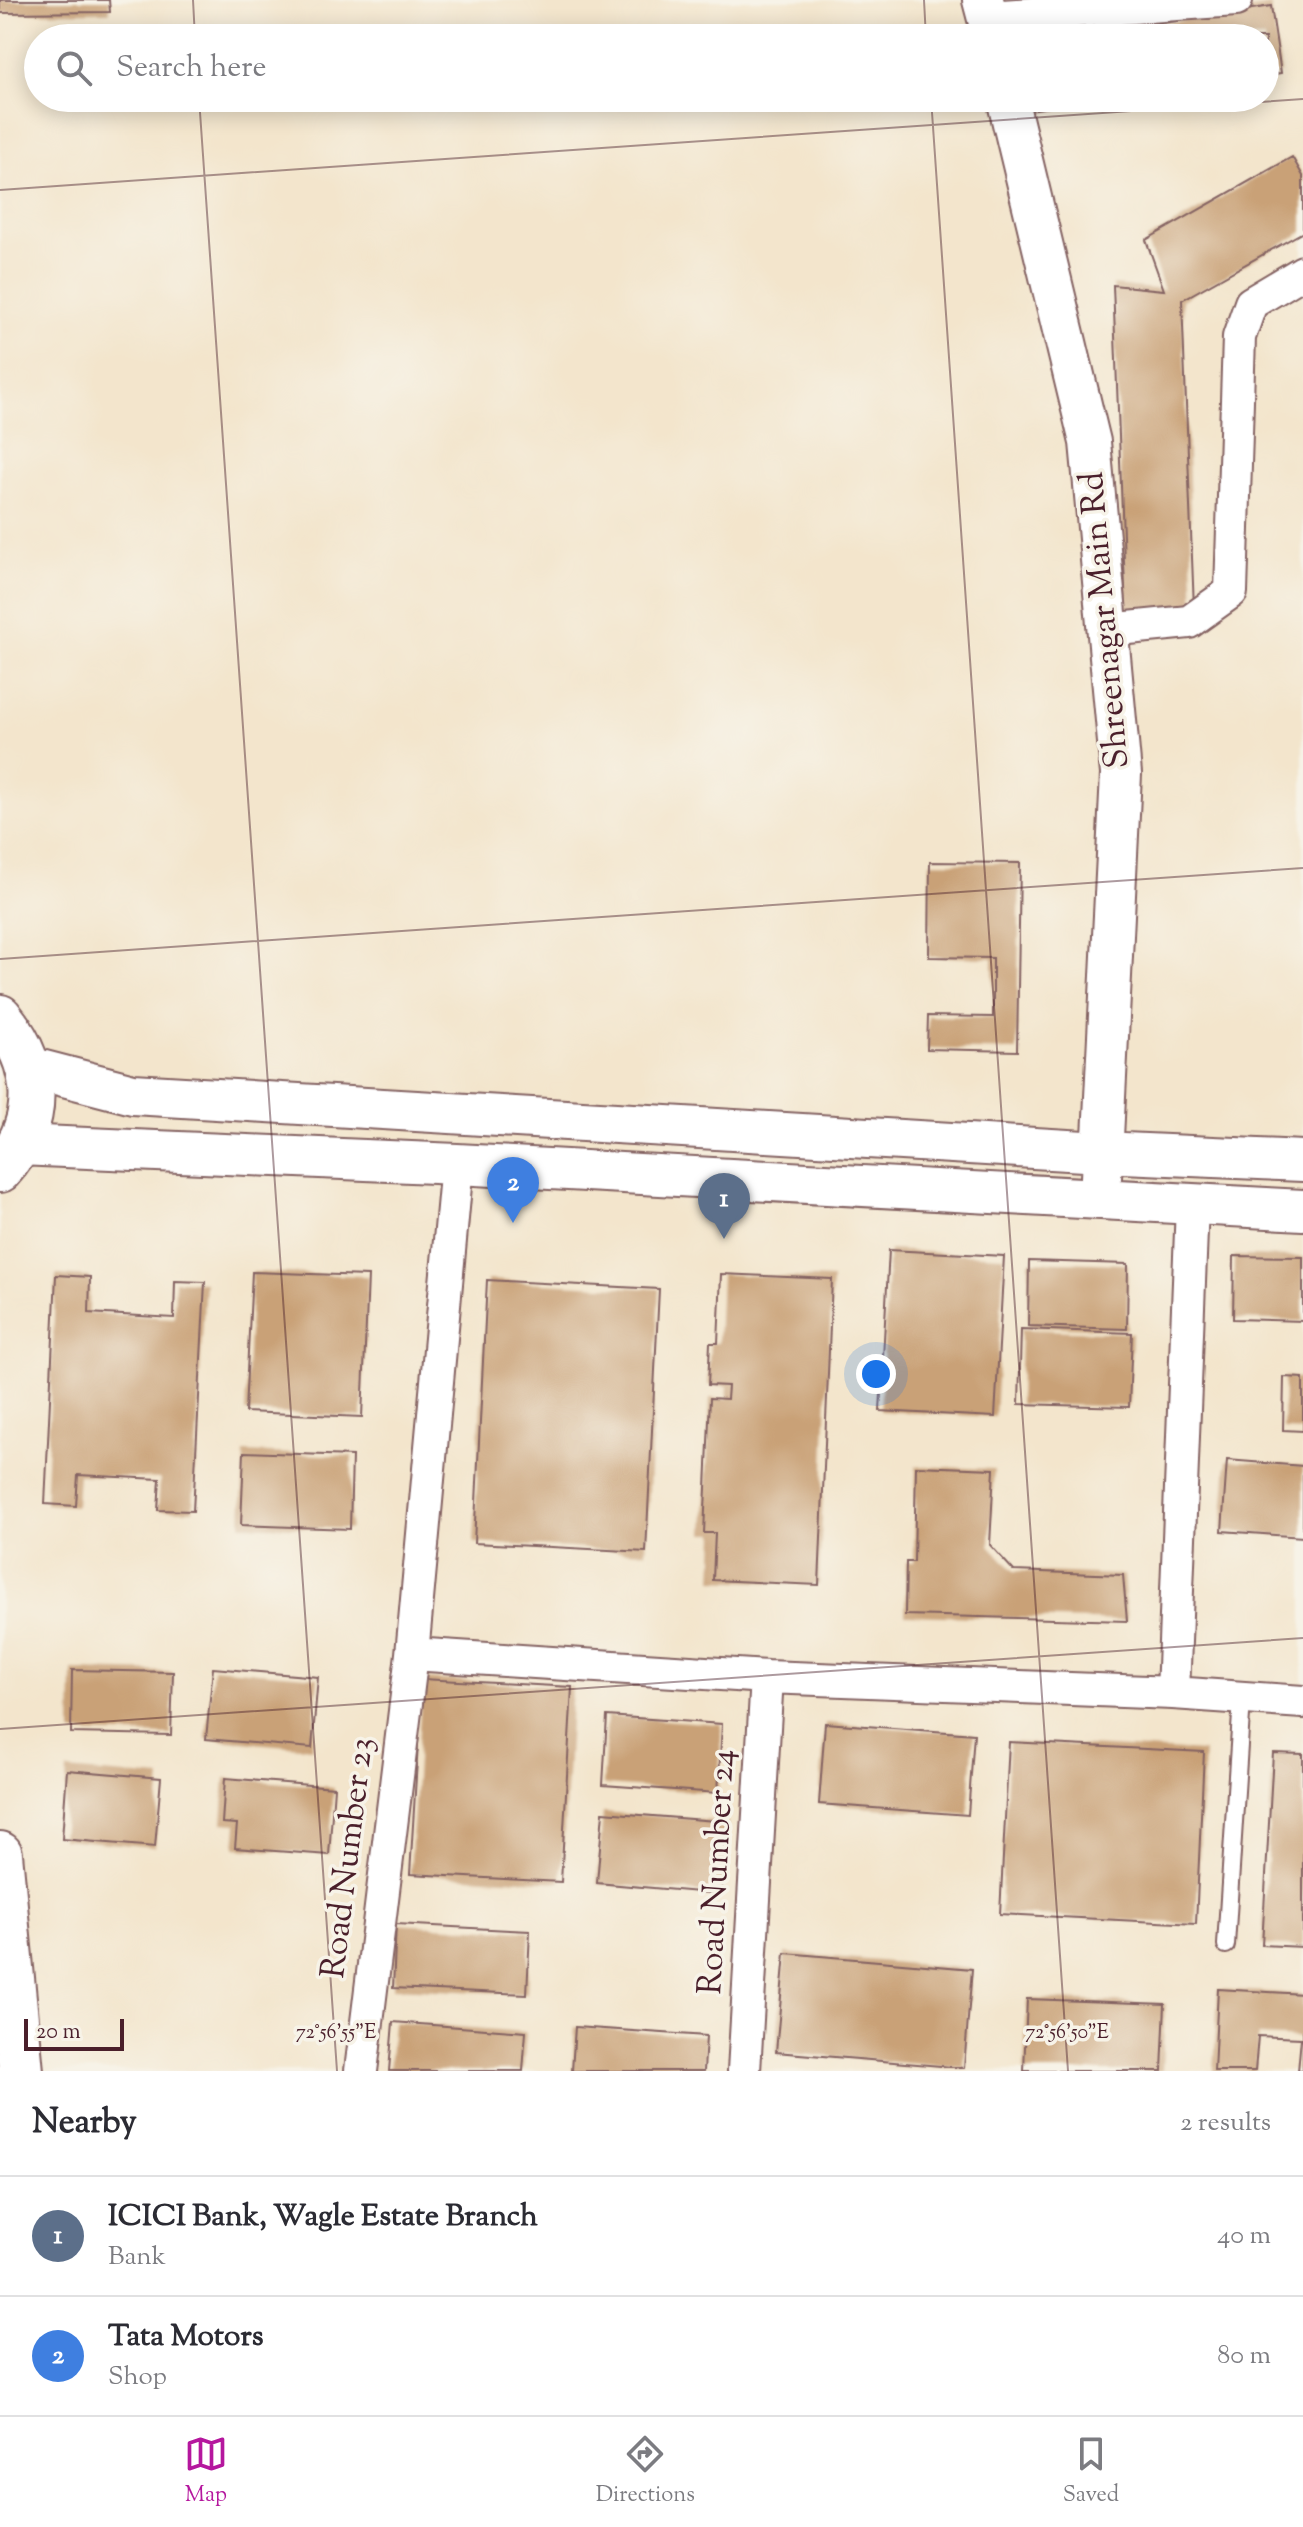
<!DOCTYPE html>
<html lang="en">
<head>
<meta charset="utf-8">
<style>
	:root { --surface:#fff; --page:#f2f2f3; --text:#2b2b33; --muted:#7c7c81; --line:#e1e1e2; --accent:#b5179e }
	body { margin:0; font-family:"Sorts Mill Goudy",serif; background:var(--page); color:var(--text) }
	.scale { position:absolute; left:24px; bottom:20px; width:100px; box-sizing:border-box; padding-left:8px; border:4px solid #4a1f2b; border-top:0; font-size:22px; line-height:28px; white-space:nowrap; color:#4a1f2b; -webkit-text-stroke:6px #f7f3e8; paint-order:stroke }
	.you { position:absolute; left:876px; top:1374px; width:28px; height:28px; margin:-20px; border:6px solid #fff; border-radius:50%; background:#1a73e8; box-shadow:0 0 0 12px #1a73e833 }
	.badge { display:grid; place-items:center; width:52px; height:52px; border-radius:50%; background:var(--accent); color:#fff; font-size:26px; font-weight:700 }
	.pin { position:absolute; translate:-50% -66px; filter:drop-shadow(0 2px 4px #0008) }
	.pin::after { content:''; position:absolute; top:42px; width:28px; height:24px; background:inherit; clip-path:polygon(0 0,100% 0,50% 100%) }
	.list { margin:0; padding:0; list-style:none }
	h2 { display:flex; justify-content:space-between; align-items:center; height:104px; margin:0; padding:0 32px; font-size:34px }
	h2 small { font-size:26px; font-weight:400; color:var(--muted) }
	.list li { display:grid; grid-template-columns:52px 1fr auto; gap:24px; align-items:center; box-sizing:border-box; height:120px; padding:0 32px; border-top:2px solid var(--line) }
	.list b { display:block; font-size:30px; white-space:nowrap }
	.list p { margin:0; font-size:26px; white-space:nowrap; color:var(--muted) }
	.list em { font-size:26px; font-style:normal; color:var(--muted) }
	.icon { flex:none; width:44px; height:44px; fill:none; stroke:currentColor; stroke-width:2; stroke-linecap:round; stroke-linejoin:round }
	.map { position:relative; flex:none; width:1303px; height:2071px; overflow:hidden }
	.search { position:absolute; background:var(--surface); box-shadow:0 4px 20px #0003; left:24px; right:24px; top:24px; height:88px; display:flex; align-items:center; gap:20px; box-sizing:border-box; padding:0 28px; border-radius:44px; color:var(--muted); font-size:30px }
	.sheet { height:344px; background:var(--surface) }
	nav { display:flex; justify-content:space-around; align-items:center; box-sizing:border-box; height:112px; border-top:2px solid var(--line); background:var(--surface); font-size:22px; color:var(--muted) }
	nav a { display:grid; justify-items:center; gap:4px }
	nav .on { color:var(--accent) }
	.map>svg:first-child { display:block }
	.building { fill:#c9a177 }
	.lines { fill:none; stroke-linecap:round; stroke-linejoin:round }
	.service-casing { stroke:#856463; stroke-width:20 }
	.minor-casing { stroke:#856463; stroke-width:36 }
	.tertiary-casing { stroke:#856463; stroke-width:44 }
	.secondary-casing { stroke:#856463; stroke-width:48 }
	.service { stroke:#fff; stroke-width:16 }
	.minor { stroke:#fff; stroke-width:32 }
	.tertiary { stroke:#fff; stroke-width:40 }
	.secondary { stroke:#fff; stroke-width:44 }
	.ticks { fill:none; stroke:#4a1f2b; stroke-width:2; stroke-opacity:0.45 }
	.labels { text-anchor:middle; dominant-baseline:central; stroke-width:7; stroke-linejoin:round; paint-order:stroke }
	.street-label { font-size:34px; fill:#4a1f2b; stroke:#f7f3e8 }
	.ticks-label { font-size:20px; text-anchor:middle; fill:#4a1f2b; stroke:#f7f3e8; stroke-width:7; stroke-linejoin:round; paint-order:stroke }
</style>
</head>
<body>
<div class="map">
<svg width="1303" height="2071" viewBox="0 0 1303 2071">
	<rect width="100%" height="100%" fill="#f7f3e8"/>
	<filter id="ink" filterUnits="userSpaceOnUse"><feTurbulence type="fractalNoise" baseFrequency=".0125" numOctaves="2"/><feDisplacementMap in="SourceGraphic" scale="16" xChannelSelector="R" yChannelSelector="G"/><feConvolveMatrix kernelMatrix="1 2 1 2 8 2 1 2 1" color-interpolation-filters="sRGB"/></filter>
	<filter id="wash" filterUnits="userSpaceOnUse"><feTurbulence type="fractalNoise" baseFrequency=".006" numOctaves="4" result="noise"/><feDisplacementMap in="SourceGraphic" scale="32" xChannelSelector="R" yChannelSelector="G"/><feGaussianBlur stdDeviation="1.8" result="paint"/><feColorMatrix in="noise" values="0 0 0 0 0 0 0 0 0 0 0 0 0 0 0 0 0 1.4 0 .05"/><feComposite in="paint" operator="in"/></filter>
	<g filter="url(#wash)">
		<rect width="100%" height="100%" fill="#f3e5cc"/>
		<g id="blocks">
			<!-- building -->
			<path class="building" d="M 0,0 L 109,0 L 110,12 L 0,13 Z
				M 1271,6 L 1281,73 L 1265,76 L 1265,38 L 1069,38 Z
				M 1028,98 L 1098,98 L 1098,100 L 1029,110 Z
				M 1292,157 L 1303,176 L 1303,232 L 1182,300 L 1194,609 L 1126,611 L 1113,285 L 1164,290 L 1146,240 Z
				M 930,862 L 1020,863 L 1017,1051 L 927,1049 L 928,1016 L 993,1017 L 993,958 L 929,957 Z
				M 889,1250 L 1004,1256 L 995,1417 L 880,1411 Z
				M 1234,1256 L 1303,1257 L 1303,1321 L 1233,1319 Z
				M 1029,1261 L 1128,1264 L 1127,1329 L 1028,1326 Z
				M 252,1272 L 368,1276 L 362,1417 L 245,1412 Z
				M 721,1274 L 832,1279 L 819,1585 L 713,1580 L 715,1533 L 704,1533 L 710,1398 L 727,1399 L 728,1386 L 708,1385 L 710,1343 L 718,1343 Z
				M 56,1275 L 90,1277 L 89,1313 L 174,1318 L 175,1281 L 205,1282 L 193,1511 L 158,1510 L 160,1479 L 78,1475 L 76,1506 L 45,1504 Z
				M 487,1280 L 659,1289 L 646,1552 L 474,1543 Z
				M 1021,1329 L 1132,1333 L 1129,1407 L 1019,1404 Z
				M 1284,1377 L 1303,1378 L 1303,1431 L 1283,1430 Z
				M 244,1452 L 352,1456 L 350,1529 L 241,1525 Z
				M 1227,1460 L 1303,1466 L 1303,1537 L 1222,1531 Z
				M 916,1466 L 994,1469 L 990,1545 L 1014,1571 L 1123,1575 L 1127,1621 L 905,1615 L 906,1562 L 914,1562 Z
				M 213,1668 L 318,1677 L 312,1748 L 206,1739 Z
				M 72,1670 L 173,1672 L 171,1735 L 71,1733 Z
				M 422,1679 L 572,1687 L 561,1882 L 410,1874 Z
				M 607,1716 L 722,1724 L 718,1793 L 603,1785 Z
				M 825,1723 L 974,1734 L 968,1815 L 819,1804 Z
				M 1009,1742 L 1204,1752 L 1196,1924 L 1000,1914 Z
				M 1273,1753 L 1303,1754 L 1303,1947 L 1262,1945 Z
				M 67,1770 L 161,1778 L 155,1847 L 62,1839 Z
				M 225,1778 L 334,1787 L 329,1855 L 235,1848 L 237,1824 L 222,1823 Z
				M 603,1812 L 728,1822 L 721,1894 L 597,1883 Z
				M 396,1924 L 530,1931 L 527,1994 L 393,1988 Z
				M 785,1953 L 972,1969 L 964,2068 L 776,2052 Z
				M 1218,1989 L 1303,1994 L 1303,2071 L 1298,2071 L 1301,2038 L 1258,2036 L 1255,2071 L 1214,2071 Z
				M 1027,1999 L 1165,2004 L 1162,2071 L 1024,2071 Z
				M 393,2022 L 526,2032 L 523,2071 L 389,2071 Z
				M 575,2027 L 706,2036 L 704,2071 L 572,2071 Z"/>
		</g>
	</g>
	<g filter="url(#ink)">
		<use href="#blocks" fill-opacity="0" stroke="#856463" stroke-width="2"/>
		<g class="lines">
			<!-- service casing -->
			<g class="service-casing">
				<path id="service" d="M 1226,1945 L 1242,1699"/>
			</g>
			<!-- minor casing -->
			<g class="minor-casing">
				<path id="minor" d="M 988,17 L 1236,0
					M 1108,630 L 1189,622 L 1231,592 L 1239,337 L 1251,303 L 1303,272
					M 412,1654 L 767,1677 L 1173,1693 L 1303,1702
					M 1173,1693 L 1192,1205
					M 361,2071 L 412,1654 L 457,1164
					M 744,2071 L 767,1677"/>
			</g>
			<!-- tertiary casing -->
			<g class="tertiary-casing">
				<path id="tertiary" d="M 983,0 L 993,38
					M 1007,98 L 1090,442 L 1121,774 L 1101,1178
					M 29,1067 L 133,1094 L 1101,1152 L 1303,1161
					M 19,1145 L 457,1164 L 1303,1210"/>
			</g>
			<!-- secondary casing -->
			<g class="secondary-casing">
				<path id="secondary" d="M 0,1017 C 40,1066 44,1122 0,1170
					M 0,1854 L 21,2071"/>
			</g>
			<!-- service -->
			<use href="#service" class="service"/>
			<!-- minor -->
			<use href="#minor" class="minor"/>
			<!-- tertiary -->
			<use href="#tertiary" class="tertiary"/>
			<!-- secondary -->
			<use href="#secondary" class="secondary"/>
		</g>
	</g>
	<!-- ticks -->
	<path class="ticks" d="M 193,0 L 195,38M 924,0 L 926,38M 199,98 L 337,2071M 931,98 L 1068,2071M 0,190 L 1303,99M 0,959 L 1303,868M 0,1729 L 1303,1638"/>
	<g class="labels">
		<!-- street labels -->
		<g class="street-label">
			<text transform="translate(1106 620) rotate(-95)">Shreenagar Main Rd</text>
			<text transform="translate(349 1858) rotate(-83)">Road Number 23</text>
			<text transform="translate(718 1872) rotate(-87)">Road Number 24</text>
		</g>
	</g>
	<g class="ticks-label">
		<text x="336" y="2038">72°56'55"E</text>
		<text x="1067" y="2038">72°56'50"E</text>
	</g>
</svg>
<div class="scale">20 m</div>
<div class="you"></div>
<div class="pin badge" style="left:724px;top:1239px;background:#5c6f8a">1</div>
<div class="pin badge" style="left:513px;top:1223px;background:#3f7fe0">2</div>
<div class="search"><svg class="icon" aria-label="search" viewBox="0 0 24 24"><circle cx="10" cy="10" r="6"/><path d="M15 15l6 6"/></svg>Search here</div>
</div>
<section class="sheet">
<h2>Nearby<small>2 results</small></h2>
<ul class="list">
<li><span class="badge" style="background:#5c6f8a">1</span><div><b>ICICI Bank, Wagle Estate Branch</b><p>Bank</p></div><em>40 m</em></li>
<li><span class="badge" style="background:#3f7fe0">2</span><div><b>Tata Motors</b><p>Shop</p></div><em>80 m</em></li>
</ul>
</section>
<nav>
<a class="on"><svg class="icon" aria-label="map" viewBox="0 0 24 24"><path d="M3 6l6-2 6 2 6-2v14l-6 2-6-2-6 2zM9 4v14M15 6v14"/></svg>Map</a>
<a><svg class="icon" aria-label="directions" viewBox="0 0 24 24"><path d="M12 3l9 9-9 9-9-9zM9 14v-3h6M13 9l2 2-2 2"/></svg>Directions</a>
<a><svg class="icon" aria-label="saved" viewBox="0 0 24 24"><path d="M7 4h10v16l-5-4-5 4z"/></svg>Saved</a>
</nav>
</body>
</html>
